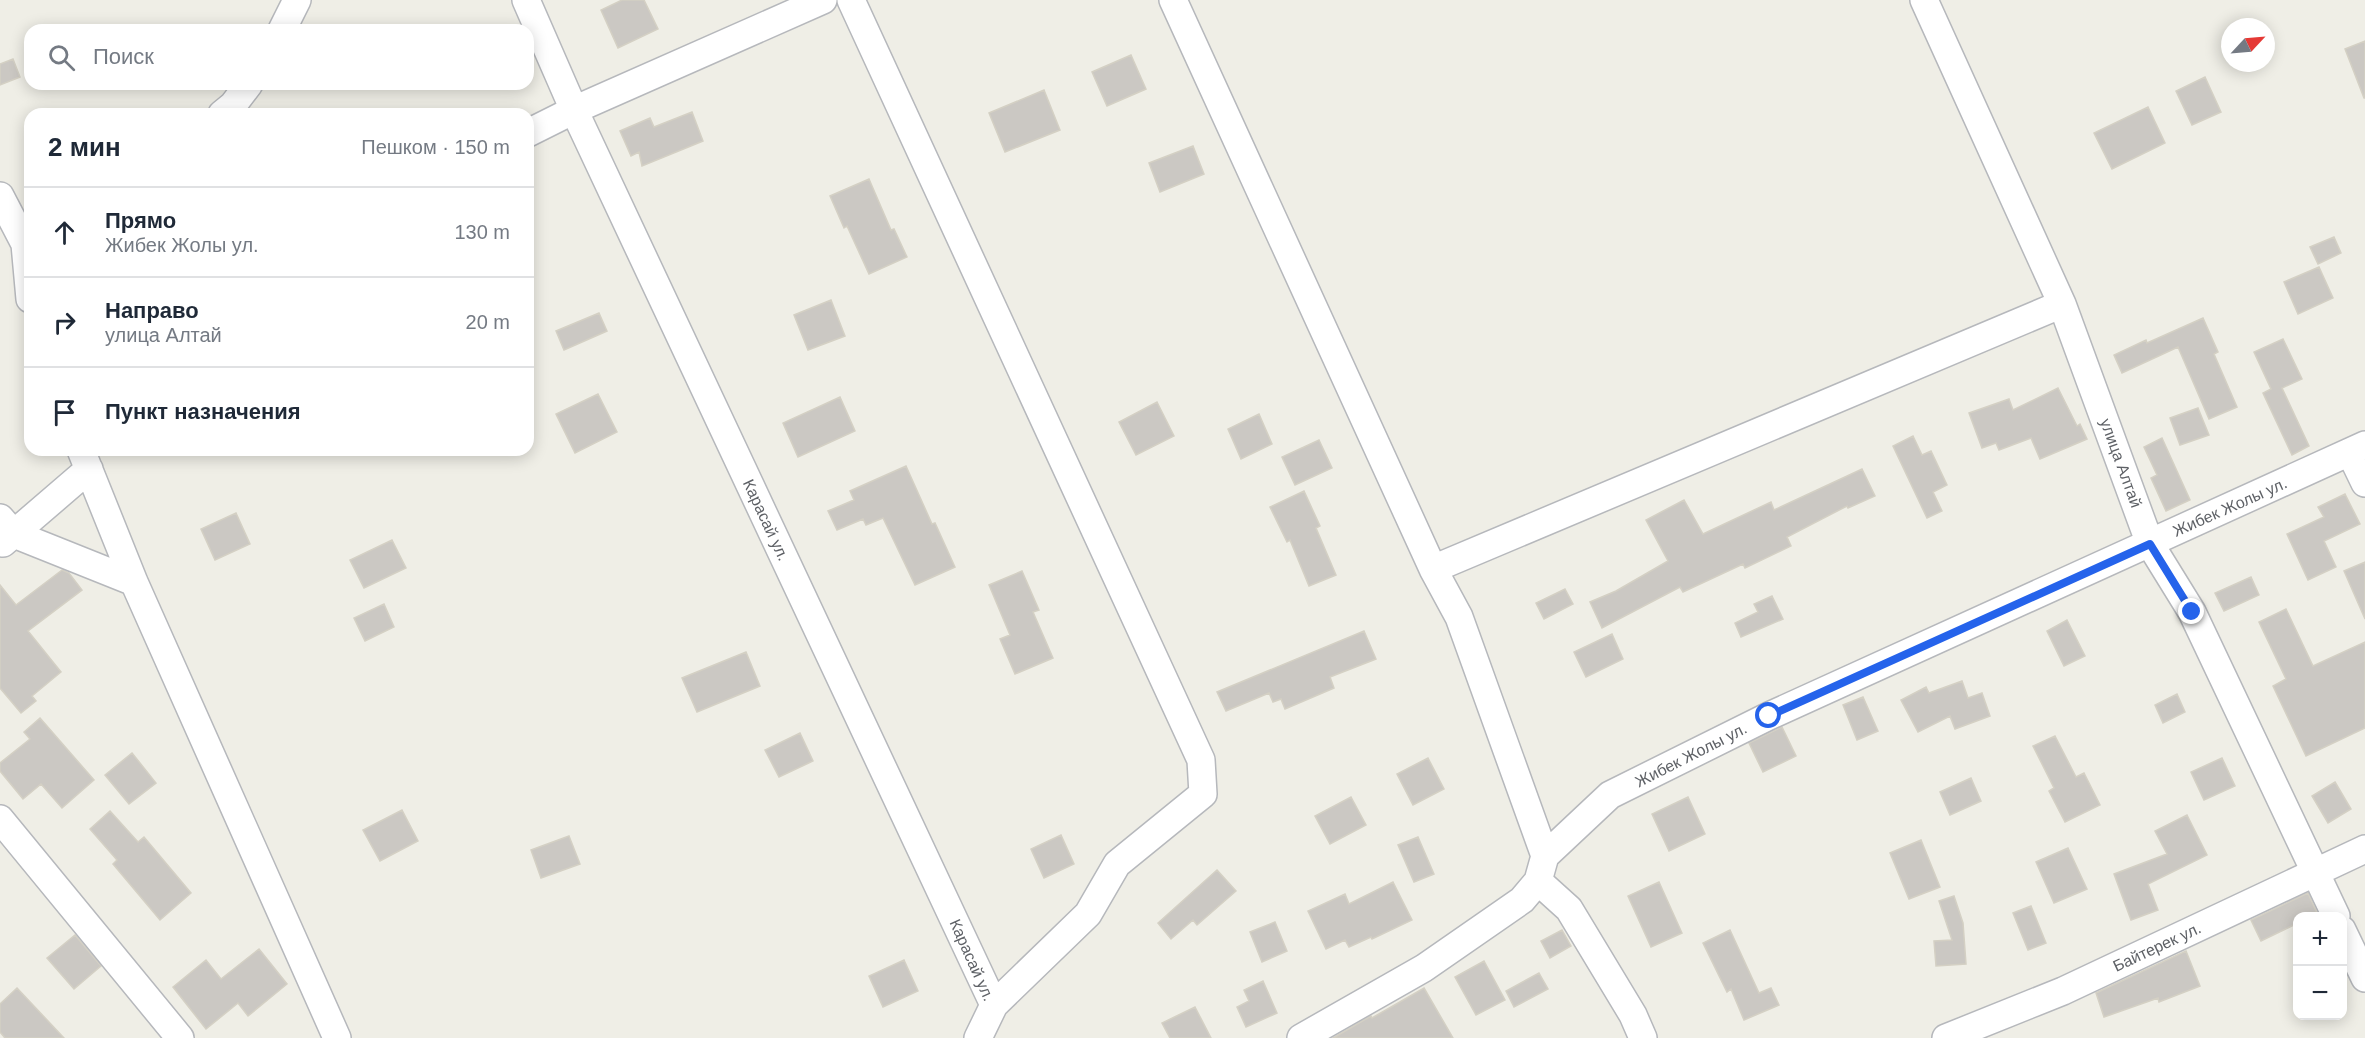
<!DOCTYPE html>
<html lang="ru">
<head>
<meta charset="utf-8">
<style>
	:root { --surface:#fff; --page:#f6f6f7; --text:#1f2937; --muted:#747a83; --line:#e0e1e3 }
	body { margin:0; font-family:Arial,sans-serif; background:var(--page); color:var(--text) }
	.controls { position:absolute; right:18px; bottom:18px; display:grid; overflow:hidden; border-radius:12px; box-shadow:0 3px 15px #0003 }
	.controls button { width:54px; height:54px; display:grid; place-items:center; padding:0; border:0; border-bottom:2px solid var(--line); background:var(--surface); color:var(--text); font:30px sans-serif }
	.compass { position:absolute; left:2221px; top:18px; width:54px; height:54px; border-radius:50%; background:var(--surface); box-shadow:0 3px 15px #0003; rotate:64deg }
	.stop { position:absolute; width:18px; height:18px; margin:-14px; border:4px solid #2563eb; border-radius:50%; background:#fff }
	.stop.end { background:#2563eb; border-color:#fff; box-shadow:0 2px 6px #0008 }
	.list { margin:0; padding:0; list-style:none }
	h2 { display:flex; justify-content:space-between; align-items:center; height:78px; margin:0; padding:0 24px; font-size:26px }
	h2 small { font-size:20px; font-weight:400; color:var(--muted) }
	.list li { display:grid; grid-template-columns:39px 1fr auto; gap:18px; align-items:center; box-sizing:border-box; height:90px; padding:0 24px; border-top:2px solid var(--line) }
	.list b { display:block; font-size:22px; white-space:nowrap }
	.list p { margin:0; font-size:20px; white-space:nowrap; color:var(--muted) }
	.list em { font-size:20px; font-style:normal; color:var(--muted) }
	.icon { flex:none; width:33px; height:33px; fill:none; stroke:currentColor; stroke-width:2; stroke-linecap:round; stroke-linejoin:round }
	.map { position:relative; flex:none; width:2365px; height:1038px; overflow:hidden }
	.search { position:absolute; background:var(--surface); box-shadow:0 3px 15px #0003; left:24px; top:24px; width:510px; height:66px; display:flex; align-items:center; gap:15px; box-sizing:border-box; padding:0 21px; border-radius:18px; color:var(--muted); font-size:22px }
	.panel { position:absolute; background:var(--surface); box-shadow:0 3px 15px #0003; left:24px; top:108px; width:510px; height:348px; border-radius:18px }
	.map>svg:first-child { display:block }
	.building { fill:#cbc8c3; stroke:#d4d0c4; stroke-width:1.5 }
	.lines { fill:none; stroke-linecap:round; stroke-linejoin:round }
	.minor-casing { stroke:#b6b8bc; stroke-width:30 }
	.minor { stroke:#fff; stroke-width:27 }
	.route { stroke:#2563eb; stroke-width:8 }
	.labels { text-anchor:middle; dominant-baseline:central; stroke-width:4.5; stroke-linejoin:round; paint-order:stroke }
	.street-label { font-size:16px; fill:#5e6166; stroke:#fff }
</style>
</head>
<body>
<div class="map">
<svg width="2365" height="1038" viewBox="0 0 2365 1038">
	<rect width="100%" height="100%" fill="#efeee6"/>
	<!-- building -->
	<path class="building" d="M 622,0 L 644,0 L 658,29 L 618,48 L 601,10 Z
		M 2365,41 L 2365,98 L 2364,98 L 2345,49 Z
		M 1131,55 L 1146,89 L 1107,106 L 1092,72 Z
		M 13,59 L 20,77 L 0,85 L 0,64 Z
		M 2205,77 L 2221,112 L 2192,125 L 2176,91 Z
		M 1044,90 L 1060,130 L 1005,152 L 989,113 Z
		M 2148,107 L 2165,143 L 2112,169 L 2094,133 Z
		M 692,112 L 703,141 L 642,166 L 639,152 L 631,156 L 620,131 L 650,118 L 654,127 Z
		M 1193,146 L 1204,174 L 1160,192 L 1149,163 Z
		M 869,179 L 891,230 L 894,229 L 907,257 L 869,274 L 847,226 L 844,228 L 830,196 Z
		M 2334,237 L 2341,253 L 2318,264 L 2310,247 Z
		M 2319,267 L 2333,298 L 2298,314 L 2284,282 Z
		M 831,300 L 845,336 L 808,350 L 794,315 Z
		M 599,313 L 607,331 L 564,350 L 556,331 Z
		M 2203,318 L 2218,352 L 2214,354 L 2237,407 L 2209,419 L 2178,347 L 2122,373 L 2114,355 L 2146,340 L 2147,343 Z
		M 2283,339 L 2302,379 L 2282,388 L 2309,446 L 2292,455 L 2263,393 L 2271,389 L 2254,352 Z
		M 2058,388 L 2077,426 L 2080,424 L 2087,439 L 2040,459 L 2031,438 L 1999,450 L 1996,443 L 1982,448 L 1969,413 L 2009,399 L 2013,410 Z
		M 598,394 L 617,432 L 575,453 L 556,414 Z
		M 840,397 L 855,431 L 798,457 L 783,423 Z
		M 1157,402 L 1174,436 L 1136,455 L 1119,422 Z
		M 2198,408 L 2209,435 L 2180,445 L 2170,418 Z
		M 1259,414 L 1272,444 L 1241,459 L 1228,429 Z
		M 1913,436 L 1922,455 L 1931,451 L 1947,485 L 1933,492 L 1942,511 L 1927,518 L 1893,446 Z
		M 2162,438 L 2190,500 L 2166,511 L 2151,478 L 2157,475 L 2144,447 Z
		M 1319,440 L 1332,468 L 1295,485 L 1282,457 Z
		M 906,466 L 932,524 L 935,523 L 955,567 L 915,585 L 883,518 L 866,525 L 863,519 L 837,530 L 828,511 L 854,500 L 850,491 Z
		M 1862,469 L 1875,496 L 1848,508 L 1847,506 L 1787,537 L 1791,546 L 1745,568 L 1743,564 L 1683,592 L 1680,587 L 1602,628 L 1590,602 L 1616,591 L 1668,561 L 1646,520 L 1684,500 L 1703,534 L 1771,502 L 1774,510 Z
		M 1304,491 L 1320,526 L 1316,528 L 1336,575 L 1309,586 L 1290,540 L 1287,542 L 1270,507 Z
		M 2345,494 L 2360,524 L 2324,541 L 2336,567 L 2308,580 L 2287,534 L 2324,517 L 2318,507 Z
		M 236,513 L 250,544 L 215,560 L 201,529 Z
		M 392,540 L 406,568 L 364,588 L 350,560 Z
		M 2365,562 L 2365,619 L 2344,571 Z
		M 62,570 L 69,573 L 82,590 L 28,631 L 61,672 L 32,696 L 36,701 L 21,713 L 0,688 L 0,585 L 16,605 Z
		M 1022,571 L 1039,610 L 1033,612 L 1053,658 L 1015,674 L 1000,639 L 1010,635 L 989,585 Z
		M 2251,577 L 2259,595 L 2224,611 L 2215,593 Z
		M 1565,589 L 1573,604 L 1544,619 L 1536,603 Z
		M 1772,596 L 1783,619 L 1741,637 L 1735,623 L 1758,612 L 1754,604 Z
		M 384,604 L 394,627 L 365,641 L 354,618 Z
		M 2286,609 L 2313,666 L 2365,642 L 2365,728 L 2306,756 L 2273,686 L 2286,679 L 2259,622 Z
		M 2067,620 L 2085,656 L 2064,666 L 2047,631 Z
		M 1364,631 L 1376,659 L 1330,677 L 1334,688 L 1285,709 L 1281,699 L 1273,702 L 1269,693 L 1226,711 L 1217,692 Z
		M 1612,634 L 1623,659 L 1586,677 L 1574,652 Z
		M 746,652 L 760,686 L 697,712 L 682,678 Z
		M 1962,681 L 1968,698 L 1982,693 L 1990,716 L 1955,729 L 1950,716 L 1918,732 L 1901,700 L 1926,687 L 1929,693 Z
		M 2177,694 L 2185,712 L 2163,723 L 2155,705 Z
		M 1863,697 L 1878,731 L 1857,740 L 1843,705 Z
		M 40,718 L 94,780 L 62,808 L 41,784 L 23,799 L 0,771 L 0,763 L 30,739 L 24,732 Z
		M 1782,727 L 1796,756 L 1763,772 L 1749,743 Z
		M 800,733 L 813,761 L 779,777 L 765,750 Z
		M 2055,736 L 2076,777 L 2084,773 L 2100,805 L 2065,822 L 2049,791 L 2054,788 L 2033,746 Z
		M 132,753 L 156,783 L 129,804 L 105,775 Z
		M 1428,758 L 1444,789 L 1413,805 L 1397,774 Z
		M 2222,758 L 2235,786 L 2204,800 L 2191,772 Z
		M 1971,778 L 1981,801 L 1950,815 L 1940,792 Z
		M 2335,782 L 2351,809 L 2328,823 L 2312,796 Z
		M 1351,797 L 1366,825 L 1330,844 L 1315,816 Z
		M 1688,797 L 1705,834 L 1669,851 L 1652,814 Z
		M 402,810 L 418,841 L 380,861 L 363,830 Z
		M 110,811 L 138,842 L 144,837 L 191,893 L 160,920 L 113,864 L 117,860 L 90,829 Z
		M 2187,815 L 2207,855 L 2148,884 L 2158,910 L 2131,920 L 2114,874 L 2167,854 L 2155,831 Z
		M 1061,835 L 1074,864 L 1044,878 L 1031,849 Z
		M 569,836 L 580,864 L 541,878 L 531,850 Z
		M 1418,837 L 1434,874 L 1414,882 L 1398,845 Z
		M 1921,840 L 1940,887 L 1909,899 L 1890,853 Z
		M 2068,848 L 2087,889 L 2054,903 L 2036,862 Z
		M 1217,870 L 1236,891 L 1197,925 L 1193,920 L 1171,939 L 1158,923 Z
		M 1393,882 L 1412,920 L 1372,939 L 1371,937 L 1349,947 L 1345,940 L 1326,949 L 1308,911 L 1345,894 L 1349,904 Z
		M 1659,882 L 1682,933 L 1651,947 L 1628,896 Z
		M 2308,893 L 2317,913 L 2311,916 L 2298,916 L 2298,923 L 2261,941 L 2251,920 Z
		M 1954,896 L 1963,923 L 1966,964 L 1936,966 L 1934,941 L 1952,940 L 1939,901 Z
		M 2031,906 L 2046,943 L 2028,950 L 2013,913 Z
		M 1275,922 L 1287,951 L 1262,962 L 1250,932 Z
		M 1562,930 L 1571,946 L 1550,958 L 1541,941 Z
		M 1730,930 L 1759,993 L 1771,988 L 1779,1005 L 1744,1020 L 1731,989 L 1727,992 L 1703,943 Z
		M 75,935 L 101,966 L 74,989 L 47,958 Z
		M 259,949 L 287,984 L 248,1016 L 238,1003 L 206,1029 L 173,987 L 206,960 L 221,979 Z
		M 2186,951 L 2200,986 L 2159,1002 L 2158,998 L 2104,1017 L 2096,993 Z
		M 904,960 L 918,991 L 883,1007 L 869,976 Z
		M 1484,961 L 1505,1000 L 1476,1015 L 1455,977 Z
		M 1539,973 L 1548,989 L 1514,1007 L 1506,991 Z
		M 1263,981 L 1277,1013 L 1246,1027 L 1237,1007 L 1249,1001 L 1244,990 Z
		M 17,988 L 64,1038 L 5,1038 L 0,1032 L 0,1004 Z
		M 1424,988 L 1453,1038 L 1333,1038 L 1371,1016 L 1372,1018 Z
		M 1195,1007 L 1211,1038 L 1170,1038 L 1162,1023 Z"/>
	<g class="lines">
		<!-- minor casing -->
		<g class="minor-casing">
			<path id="minor" d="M 526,0 L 574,110 L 994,1005 L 978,1038
				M 851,0 L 1201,760 L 1203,794 L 1117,864 L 1088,914 L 994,1005
				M 1173,0 L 1433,569 L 1459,617 L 1545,856
				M 1924,0 L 2062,304 L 2150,544 L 2192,612 L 2336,916
				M 282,30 L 297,0
				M 222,114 L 233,105 L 249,84
				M 528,133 L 574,110 L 823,0
				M 0,196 L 25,244 L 30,246
				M 25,244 L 30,299
				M 81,450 L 134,582 L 337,1038
				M 2350,452 L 2365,483
				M 0,518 L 14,534 L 134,582
				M 3,543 L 89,469
				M 1433,569 L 2062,304
				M 0,819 L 180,1038
				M 1538,881 L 1569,909 L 1633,1015 L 1643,1038
				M 2342,930 L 2365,978
				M 1301,1038 L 1424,968 L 1522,900 L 1538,881 L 1545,856 L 1610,795 L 1769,716 L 2365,445
				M 1946,1038 L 2063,991 L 2365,849"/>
		</g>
		<!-- minor -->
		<use href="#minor" class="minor"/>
	</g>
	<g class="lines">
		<!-- route -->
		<path class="route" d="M 1769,716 L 2150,544 L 2192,612"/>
	</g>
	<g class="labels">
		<!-- street labels -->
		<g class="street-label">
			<text transform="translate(2121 463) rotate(70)">улица Алтай</text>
			<text transform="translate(2230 507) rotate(-24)">Жибек Жолы ул.</text>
			<text transform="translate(766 520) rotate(65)">Карасай ул.</text>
			<text transform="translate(1691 755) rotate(-27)">Жибек Жолы ул.</text>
			<text transform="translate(2157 947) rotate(-25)">Байтерек ул.</text>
			<text transform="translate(972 960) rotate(66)">Карасай ул.</text>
		</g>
	</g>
</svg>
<div class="controls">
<button>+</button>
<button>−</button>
</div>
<svg class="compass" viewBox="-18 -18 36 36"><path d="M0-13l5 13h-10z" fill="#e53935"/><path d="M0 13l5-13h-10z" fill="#747a83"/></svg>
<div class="stop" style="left:1769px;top:716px"></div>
<div class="stop end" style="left:2192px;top:612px"></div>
<div class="search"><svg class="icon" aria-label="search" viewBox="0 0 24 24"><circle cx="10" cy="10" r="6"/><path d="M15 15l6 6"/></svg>Поиск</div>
<section class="panel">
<h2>2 мин<small>Пешком · 150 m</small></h2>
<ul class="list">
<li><svg class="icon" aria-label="ahead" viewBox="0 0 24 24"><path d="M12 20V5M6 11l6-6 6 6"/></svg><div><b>Прямо</b><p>Жибек Жолы ул.</p></div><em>130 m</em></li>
<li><svg class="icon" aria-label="right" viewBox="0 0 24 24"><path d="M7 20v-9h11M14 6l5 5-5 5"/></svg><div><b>Направо</b><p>улица Алтай</p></div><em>20 m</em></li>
<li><svg class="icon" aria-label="arrive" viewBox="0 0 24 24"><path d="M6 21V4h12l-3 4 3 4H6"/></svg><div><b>Пункт назначения</b></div></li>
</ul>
</section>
</div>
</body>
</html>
